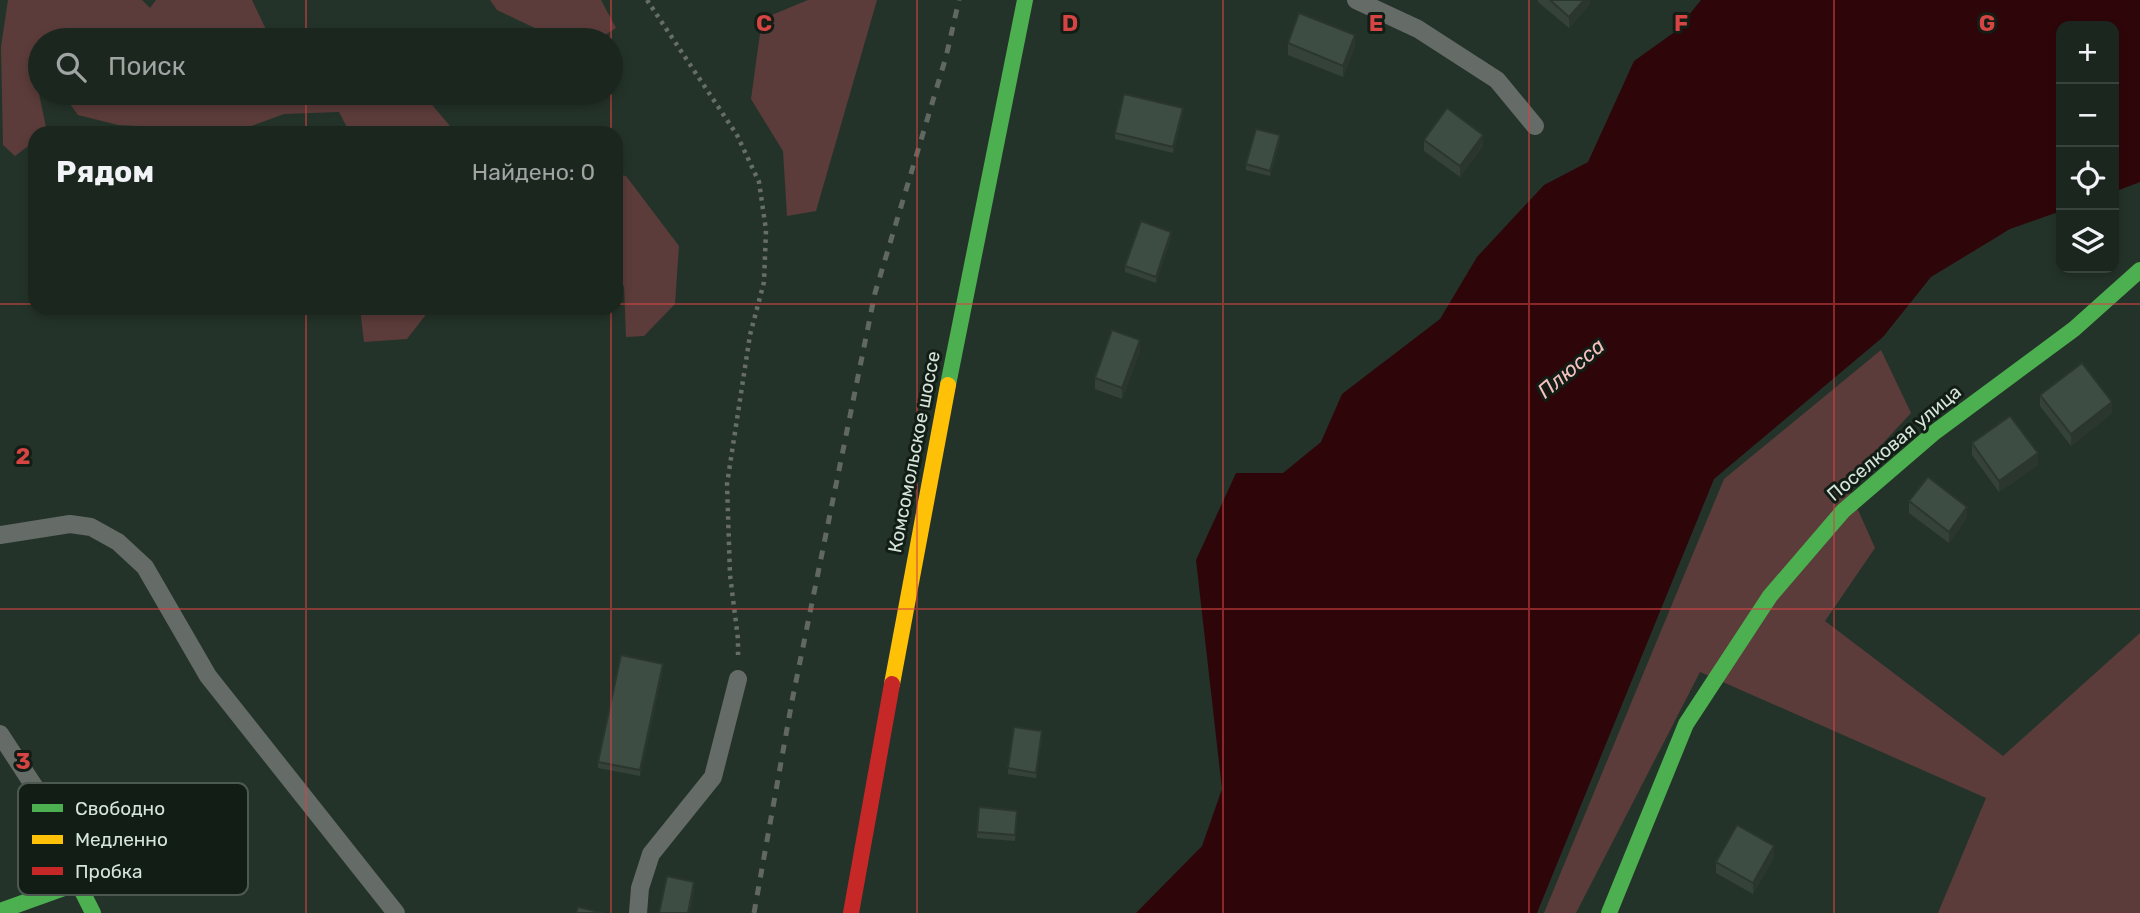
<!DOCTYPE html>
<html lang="ru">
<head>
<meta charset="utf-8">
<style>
	:root { --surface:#1b261f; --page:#242e28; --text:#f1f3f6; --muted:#a0a5a4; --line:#39433d }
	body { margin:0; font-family:Rubik,sans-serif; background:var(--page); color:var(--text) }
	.controls { position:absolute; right:21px; top:21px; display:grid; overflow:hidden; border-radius:14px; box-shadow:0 4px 10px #0003 }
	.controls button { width:63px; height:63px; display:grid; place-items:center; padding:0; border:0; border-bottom:2px solid var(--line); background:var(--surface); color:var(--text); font:35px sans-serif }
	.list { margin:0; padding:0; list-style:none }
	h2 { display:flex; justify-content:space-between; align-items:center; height:91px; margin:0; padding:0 28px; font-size:30px }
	h2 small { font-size:23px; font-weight:400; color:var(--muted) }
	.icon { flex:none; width:38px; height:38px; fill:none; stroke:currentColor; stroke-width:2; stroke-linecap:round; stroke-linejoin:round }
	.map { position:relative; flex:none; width:2140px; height:913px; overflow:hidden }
	.search { position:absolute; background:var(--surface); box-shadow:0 4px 10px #0003; left:28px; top:28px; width:595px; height:77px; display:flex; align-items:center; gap:18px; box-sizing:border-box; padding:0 24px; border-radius:38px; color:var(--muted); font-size:26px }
	.panel { position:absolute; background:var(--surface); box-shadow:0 4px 10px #0003; left:28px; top:126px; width:595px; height:189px; border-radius:21px }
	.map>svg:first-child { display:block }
	.green { fill:#5b3c3a }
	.water { fill:#2e060a }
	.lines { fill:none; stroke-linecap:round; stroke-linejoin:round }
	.path { stroke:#676e6a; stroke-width:4.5; stroke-dasharray:3.5 5; stroke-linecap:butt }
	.lane { stroke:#656b67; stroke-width:18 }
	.fast { stroke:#4caf50; stroke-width:16 }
	.slow { stroke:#ffc107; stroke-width:16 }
	.jam { stroke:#c62828; stroke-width:16 }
	.rail { stroke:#606861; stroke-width:5; stroke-dasharray:9 9; stroke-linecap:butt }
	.wall { fill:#35423a }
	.shaded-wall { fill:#2b362f }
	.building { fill:#3e4d43; stroke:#2b362f; stroke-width:2 }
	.grid { fill:none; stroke:#d64443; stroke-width:2; stroke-opacity:0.55 }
	.labels { text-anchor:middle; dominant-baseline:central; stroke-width:6; stroke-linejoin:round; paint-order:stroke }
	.street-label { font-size:19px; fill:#d6e5da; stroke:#111d15 }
	.water-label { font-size:21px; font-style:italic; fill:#f5bfbe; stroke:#111d15 }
	.key { fill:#111d15; stroke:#4c5950; stroke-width:2 }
	.key-label { font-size:19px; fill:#d6e5da }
	.grid-label { font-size:23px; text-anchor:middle; font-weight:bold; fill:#d64443; stroke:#111d15; stroke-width:6; stroke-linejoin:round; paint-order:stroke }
</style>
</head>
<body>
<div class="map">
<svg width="2140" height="913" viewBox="0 0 2140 913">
	<rect width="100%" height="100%" fill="#243329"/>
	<!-- green -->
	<path class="green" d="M 8,0 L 142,0 L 150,8 L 156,0 L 252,0 L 271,40 L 40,40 L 40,65 L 31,55 L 47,132 L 35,133 L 35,141 L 15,156 L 3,145 L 1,47 Z
		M 490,0 L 601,0 L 616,28 L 597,40 L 560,40 L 497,10 Z
		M 808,0 L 877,0 L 816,211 L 787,216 L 783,151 L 751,99 L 762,19 Z
		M 62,93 L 429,93 L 433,106 L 456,133 L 350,133 L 339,112 L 284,114 L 238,131 L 118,125 L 78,115 Z
		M 616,174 L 626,176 L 679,246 L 675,304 L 644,336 L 626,337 L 624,286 L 616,282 Z
		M 360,308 L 431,308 L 407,339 L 364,342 Z
		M 1881,350 L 1911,413 L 1846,483 L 1875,548 L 1825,621 L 2003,756 L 2140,633 L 2140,913 L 1938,913 L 1986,798 L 1700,672 L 1576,913 L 1544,913 L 1724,479 Z"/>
	<!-- water -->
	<path class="water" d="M 1701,0 L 2140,0 L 2140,182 L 2114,192 L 2114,26 L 2061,26 L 2061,211 L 2010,229 L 1931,277 L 1883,337 L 1714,479 L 1537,913 L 1136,913 L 1202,846 L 1222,789 L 1196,560 L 1236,473 L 1283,473 L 1321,442 L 1342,394 L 1440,319 L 1477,257 L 1544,185 L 1588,162 L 1634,61 L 1676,31 Z"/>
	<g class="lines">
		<!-- path -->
		<path class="path" d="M 647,0 L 737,135 L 759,182 L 766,230 L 764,282 L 750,335 L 727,484 L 730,575 L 738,639 L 738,655"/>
		<!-- lane -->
		<path class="lane" d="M 1356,0 L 1418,29 L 1497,80 L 1535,126
			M 0,535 L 70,524 L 91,527 L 118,542 L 145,567 L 208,676 L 396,913
			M 0,734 L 47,806 L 78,883
			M 638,913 L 640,888 L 651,854 L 713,777 L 738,679"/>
		<!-- fast -->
		<path class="fast" d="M 948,385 L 1025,0
			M 0,911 L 78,883 L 93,913
			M 1609,913 L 1686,724 L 1770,596 L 1843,511 L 1935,432 L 2074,329 L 2140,270"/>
		<!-- slow -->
		<path class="slow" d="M 892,684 L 948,385"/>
		<!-- jam -->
		<path class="jam" d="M 851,913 L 892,684"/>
		<!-- rail -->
		<path class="rail" d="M 754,913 L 792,701 L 875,293 L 946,57 L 959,0"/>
	</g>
	<!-- wall -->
	<path class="wall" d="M 1538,0 L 1590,0 L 1590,4 L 1569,28 L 1538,2 Z
		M 1288,43 L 1355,46 L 1343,77 L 1288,55 Z
		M 1183,113 L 1173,153 L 1115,139 L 1115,133 Z
		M 1424,140 L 1483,146 L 1460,177 L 1424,151 Z
		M 1280,141 L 1270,176 L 1246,170 L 1246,164 Z
		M 1171,238 L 1156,283 L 1125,272 L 1125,266 Z
		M 1140,351 L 1122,399 L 1095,389 L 1095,378 Z
		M 2040,395 L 2112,413 L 2071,446 L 2040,406 Z
		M 1972,443 L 2038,465 L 1999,492 L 1972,455 Z
		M 1909,501 L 1967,518 L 1949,543 L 1909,513 Z
		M 663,670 L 640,776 L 598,768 L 598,762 Z
		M 1042,737 L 1036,778 L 1008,774 L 1008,768 Z
		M 1017,816 L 1015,841 L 977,838 L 977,832 Z
		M 1774,857 L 1753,894 L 1716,873 L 1716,862 Z"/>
	<!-- shaded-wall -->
	<path class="shaded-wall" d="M 1584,0 L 1590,0 L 1590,4 L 1569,28 L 1569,17 Z
		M 1355,35 L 1355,46 L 1343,77 L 1343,66 Z
		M 1183,108 L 1183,113 L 1173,153 L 1173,147 Z
		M 1280,135 L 1280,141 L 1270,176 L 1270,171 Z
		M 1483,135 L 1483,146 L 1460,177 L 1460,166 Z
		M 1171,232 L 1171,238 L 1156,283 L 1156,277 Z
		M 1140,340 L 1140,351 L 1122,399 L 1122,388 Z
		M 2112,402 L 2112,413 L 2071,446 L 2071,434 Z
		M 2038,453 L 2038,465 L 1999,492 L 1999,481 Z
		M 1967,507 L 1967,518 L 1949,543 L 1949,532 Z
		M 663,664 L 663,670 L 640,776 L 640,770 Z
		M 1774,846 L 1774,857 L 1753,894 L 1753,883 Z
		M 694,882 L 694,893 L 690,913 L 688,913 Z"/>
	<!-- building -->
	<path class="building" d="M 1550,0 L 1584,0 L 1569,17 Z
		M 1299,13 L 1355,35 L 1343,66 L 1288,43 Z
		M 1124,94 L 1183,108 L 1173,147 L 1115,133 Z
		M 1447,108 L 1483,135 L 1460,166 L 1424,140 Z
		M 1256,129 L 1280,135 L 1270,171 L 1246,164 Z
		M 1141,221 L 1171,232 L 1156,277 L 1125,266 Z
		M 1112,330 L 1140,340 L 1122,388 L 1095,378 Z
		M 2082,363 L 2112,402 L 2071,434 L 2040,395 Z
		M 2010,416 L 2038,453 L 1999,481 L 1972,443 Z
		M 1928,477 L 1967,507 L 1949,532 L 1909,501 Z
		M 621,655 L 663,664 L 640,770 L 598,762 Z
		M 1014,727 L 1042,731 L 1036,773 L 1008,768 Z
		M 979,807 L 1017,811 L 1015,835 L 977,832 Z
		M 1737,825 L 1774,846 L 1753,883 L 1716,862 Z
		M 667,876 L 694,882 L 688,913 L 659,913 Z
		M 578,907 L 603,913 L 576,913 Z"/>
	<!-- grid -->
	<path class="grid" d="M 306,0 L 306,40M 611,0 L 611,133M 917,0 L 917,913M 1223,0 L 1223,913M 1529,0 L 1529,913M 1834,0 L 1834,913M 306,93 L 306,133M 0,304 L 35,304M 616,304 L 2140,304M 306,308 L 306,913M 611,308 L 611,913M 0,609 L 2140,609"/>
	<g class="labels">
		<!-- street labels -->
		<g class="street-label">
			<text transform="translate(1894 443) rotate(-40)">Поселковая улица</text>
			<text transform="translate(914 452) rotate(-79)">Комсомольское шоссе</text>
		</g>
		<!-- water labels -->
		<g class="water-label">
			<text transform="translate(1571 368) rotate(-40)">Плюсса</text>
		</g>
	</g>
	<!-- legend -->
	<rect x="18" y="783" width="230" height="112" rx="10" class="key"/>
	<rect x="32" y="804" width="31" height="8" fill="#4caf50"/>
	<rect x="32" y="835" width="31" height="9" fill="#ffc107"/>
	<rect x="32" y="867" width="31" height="8" fill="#c62828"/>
	<g class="key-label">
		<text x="75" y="815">Свободно</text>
		<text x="75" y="846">Медленно</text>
		<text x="75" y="878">Пробка</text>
	</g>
	<g class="grid-label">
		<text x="764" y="31">C</text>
		<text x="1070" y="31">D</text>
		<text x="1376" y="31">E</text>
		<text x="1681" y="31">F</text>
		<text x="1987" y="31">G</text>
		<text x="23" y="464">2</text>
		<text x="23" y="769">3</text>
	</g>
</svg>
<div class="controls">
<button>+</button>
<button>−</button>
<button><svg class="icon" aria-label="locate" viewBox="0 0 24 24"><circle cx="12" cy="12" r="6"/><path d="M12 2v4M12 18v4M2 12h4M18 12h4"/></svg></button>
<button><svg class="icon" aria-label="layers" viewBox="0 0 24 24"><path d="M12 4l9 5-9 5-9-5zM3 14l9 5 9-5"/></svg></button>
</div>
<div class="search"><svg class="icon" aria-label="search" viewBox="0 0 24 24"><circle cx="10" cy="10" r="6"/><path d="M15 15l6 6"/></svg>Поиск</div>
<section class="panel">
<h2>Рядом<small>Найдено: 0</small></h2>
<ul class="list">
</ul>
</section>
</div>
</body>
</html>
